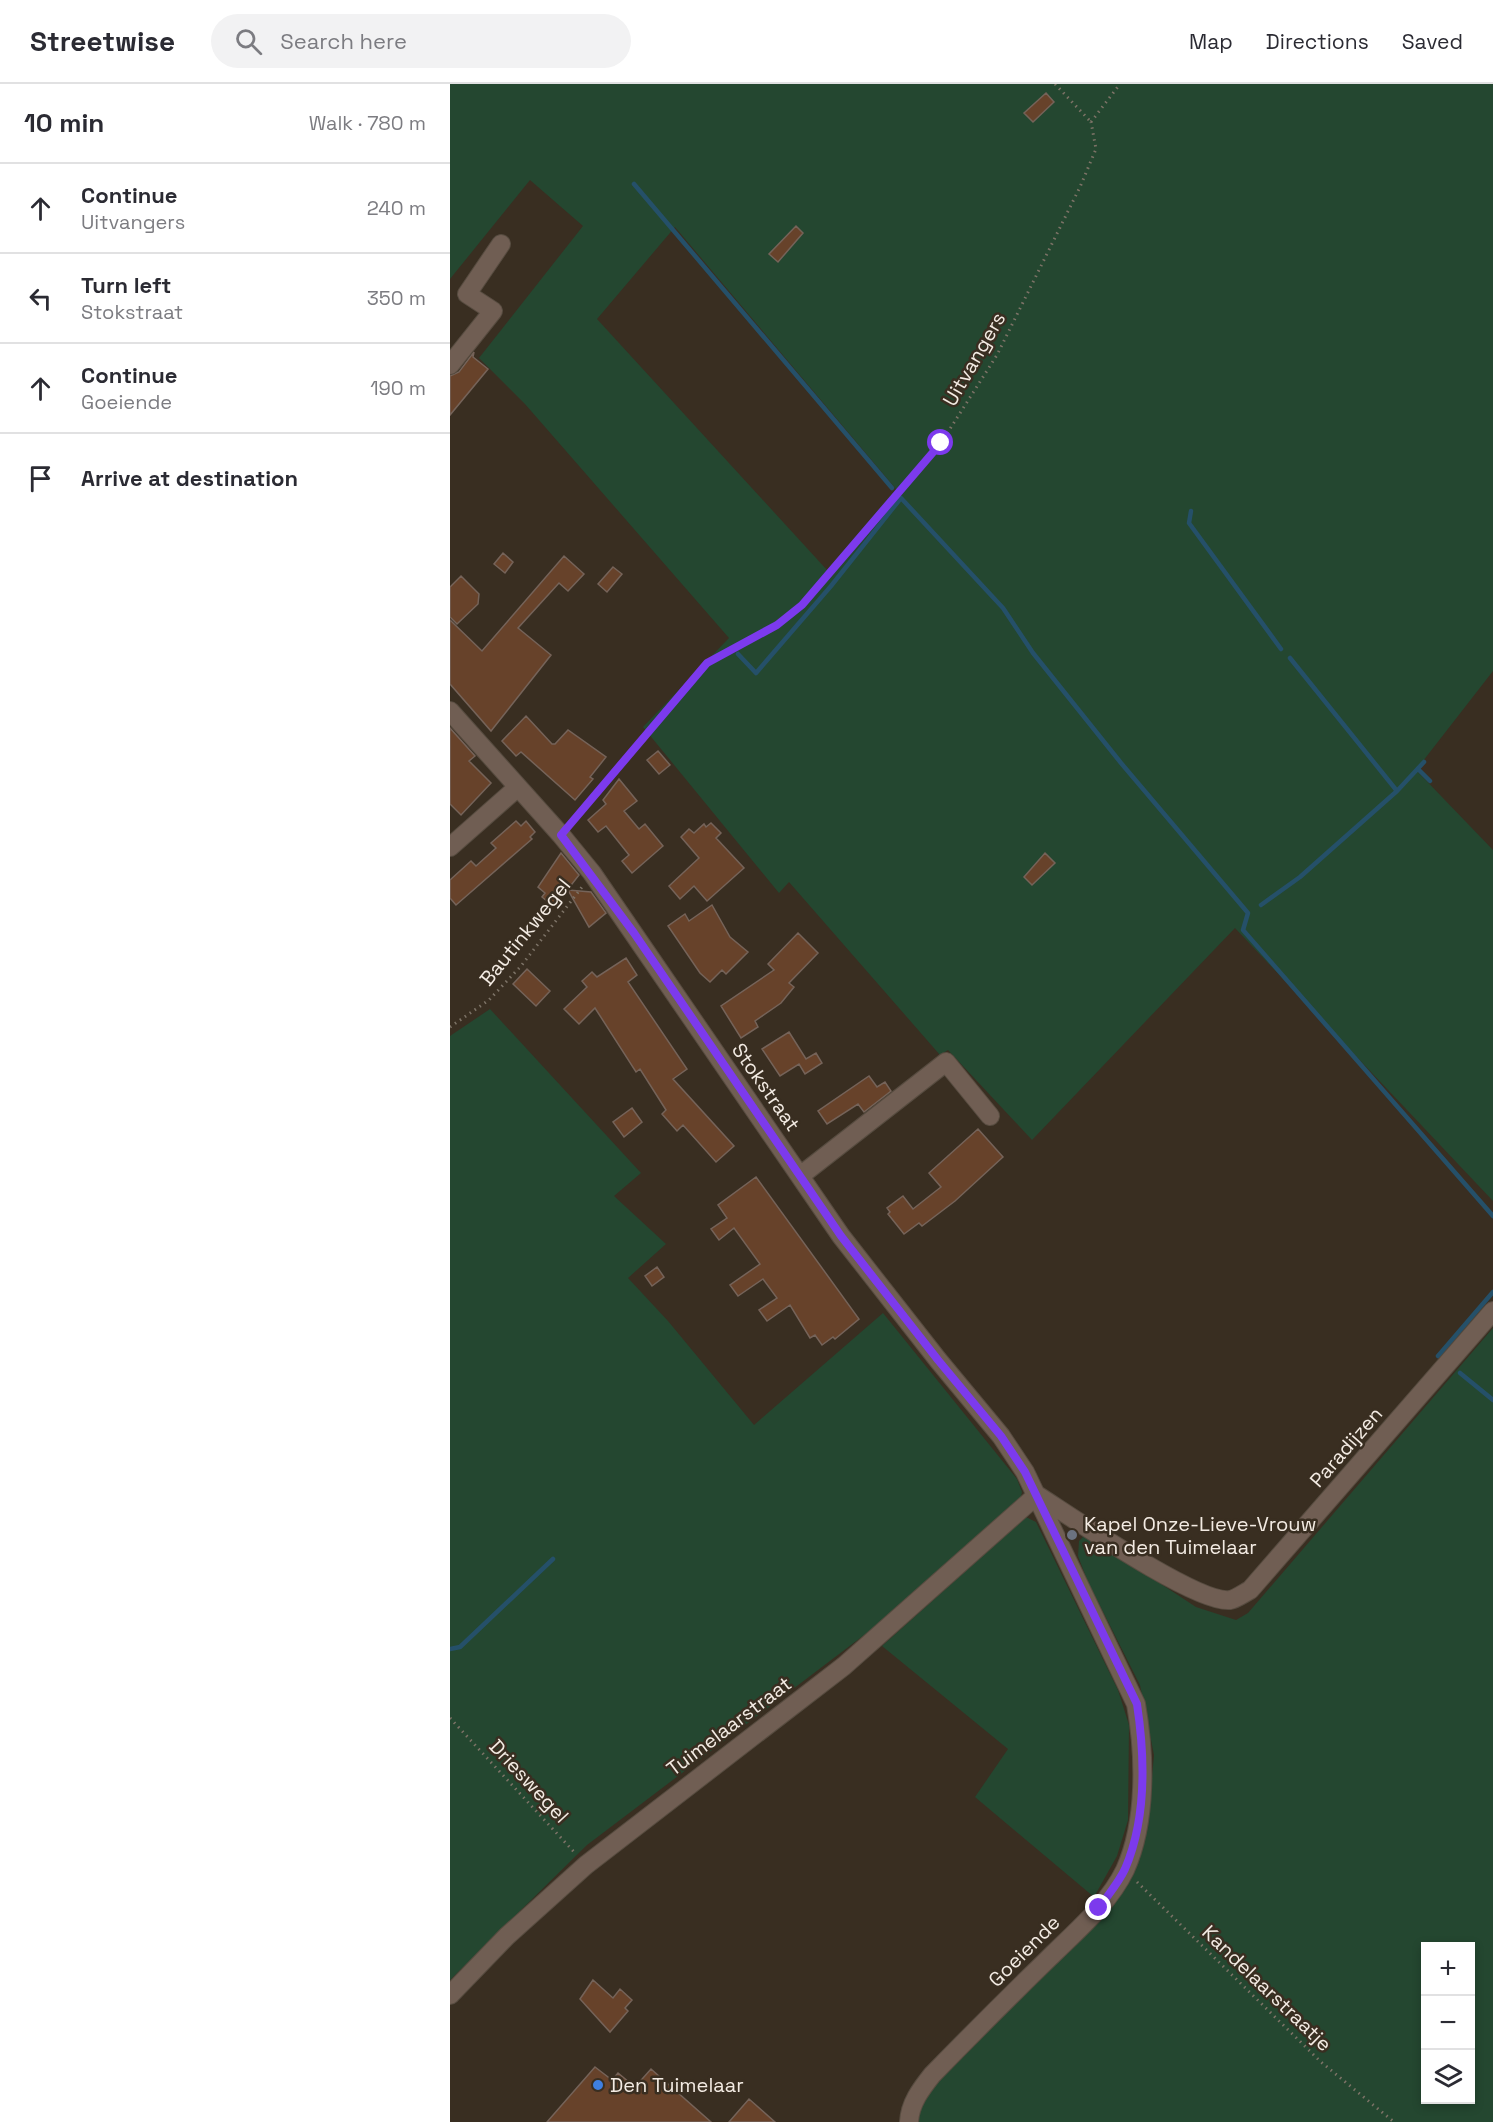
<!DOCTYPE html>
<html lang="en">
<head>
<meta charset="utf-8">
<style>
	:root { --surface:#fff; --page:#f2f2f3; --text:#2b2b33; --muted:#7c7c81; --line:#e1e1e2 }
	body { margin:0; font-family:"Space Grotesk",sans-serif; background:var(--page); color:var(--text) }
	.controls { position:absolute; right:18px; bottom:18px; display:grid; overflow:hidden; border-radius:0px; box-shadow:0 3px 9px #0003 }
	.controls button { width:54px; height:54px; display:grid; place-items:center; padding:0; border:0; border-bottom:2px solid var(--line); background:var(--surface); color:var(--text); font:30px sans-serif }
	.stop { position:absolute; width:18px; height:18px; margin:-14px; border:4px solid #7c3aed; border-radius:50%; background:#fff }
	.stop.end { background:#7c3aed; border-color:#fff; box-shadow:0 2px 6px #0008 }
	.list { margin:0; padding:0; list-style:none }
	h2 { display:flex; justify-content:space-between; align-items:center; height:78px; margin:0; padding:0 24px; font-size:26px }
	h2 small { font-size:20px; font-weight:400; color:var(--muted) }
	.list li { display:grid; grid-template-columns:39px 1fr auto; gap:18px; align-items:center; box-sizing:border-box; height:90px; padding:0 24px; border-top:2px solid var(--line) }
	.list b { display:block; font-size:22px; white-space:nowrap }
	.list p { margin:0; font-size:20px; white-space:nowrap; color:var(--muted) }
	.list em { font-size:20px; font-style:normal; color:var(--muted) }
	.icon { flex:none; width:33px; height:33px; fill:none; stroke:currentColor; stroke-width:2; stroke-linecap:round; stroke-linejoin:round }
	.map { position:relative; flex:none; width:1043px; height:2038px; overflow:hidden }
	header { display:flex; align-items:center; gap:36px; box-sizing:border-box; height:84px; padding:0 30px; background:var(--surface); border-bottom:2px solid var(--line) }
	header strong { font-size:28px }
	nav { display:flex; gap:33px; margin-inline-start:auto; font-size:21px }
	.search { width:420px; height:54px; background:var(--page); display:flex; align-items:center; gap:15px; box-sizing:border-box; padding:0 21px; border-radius:33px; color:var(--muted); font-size:22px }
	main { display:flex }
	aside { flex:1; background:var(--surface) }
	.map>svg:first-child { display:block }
	.green { fill:#244730; fill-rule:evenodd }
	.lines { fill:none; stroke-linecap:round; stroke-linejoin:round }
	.stream { stroke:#255069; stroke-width:4.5 }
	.building { fill:#67422a; stroke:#756359; stroke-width:1.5 }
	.minor-casing { stroke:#574c40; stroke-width:20 }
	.path { stroke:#7d7367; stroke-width:3; stroke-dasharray:1.5 4.5; stroke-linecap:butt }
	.minor { stroke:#705e53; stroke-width:18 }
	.route { stroke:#7c3aed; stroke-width:8 }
	.worship-dot { fill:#6b7280; stroke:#392e21; stroke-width:2 }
	.shop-dot { fill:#3f7fe0; stroke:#392e21; stroke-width:2 }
	.labels { text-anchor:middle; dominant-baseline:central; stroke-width:5; stroke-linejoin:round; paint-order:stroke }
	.street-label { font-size:20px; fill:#f3ebe3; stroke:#392e21 }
	.poi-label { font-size:20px; fill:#f3ebe3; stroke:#392e21; text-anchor:start }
</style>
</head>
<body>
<header>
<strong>Streetwise</strong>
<div class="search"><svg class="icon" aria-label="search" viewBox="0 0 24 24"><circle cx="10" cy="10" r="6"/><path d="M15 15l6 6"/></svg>Search here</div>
<nav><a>Map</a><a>Directions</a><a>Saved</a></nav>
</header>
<main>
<aside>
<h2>10 min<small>Walk · 780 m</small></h2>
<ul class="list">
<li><svg class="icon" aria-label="ahead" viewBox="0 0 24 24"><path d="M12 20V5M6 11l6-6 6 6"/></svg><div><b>Continue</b><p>Uitvangers</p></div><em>240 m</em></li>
<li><svg class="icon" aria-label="left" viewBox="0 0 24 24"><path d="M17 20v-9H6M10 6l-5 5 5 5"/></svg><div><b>Turn left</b><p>Stokstraat</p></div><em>350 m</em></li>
<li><svg class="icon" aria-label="ahead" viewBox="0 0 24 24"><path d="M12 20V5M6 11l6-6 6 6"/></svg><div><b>Continue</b><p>Goeiende</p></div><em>190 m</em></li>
<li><svg class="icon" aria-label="arrive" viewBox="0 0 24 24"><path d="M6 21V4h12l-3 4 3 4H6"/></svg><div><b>Arrive at destination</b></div></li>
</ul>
</aside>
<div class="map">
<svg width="1043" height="2038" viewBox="0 0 1043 2038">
	<rect width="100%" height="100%" fill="#392e21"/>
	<!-- green -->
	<path class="green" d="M 0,0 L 1043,0 L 1043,587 L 966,686 L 1043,766 L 1043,1117 L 785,844 L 582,1056 L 498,966 L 490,971 L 339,798 L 329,809 L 193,643 L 279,554 L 75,320 L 29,274 L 133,142 L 80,96 L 0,195 ZM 225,143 L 446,405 L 377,486 L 147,235 Z
		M 40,925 L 191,1089 L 164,1112 L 216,1160 L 178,1194 L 218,1237 L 304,1341 L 433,1229 L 567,1395 L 572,1408 L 570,1417 L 426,1542 L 137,1761 L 0,1896 L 0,952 Z
		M 1043,1244 L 1043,2038 L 468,2038 L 466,2031 L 473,2013 L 658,1827 L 676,1801 L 700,1716 L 704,1671 L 690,1601 L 638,1498 L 628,1472 L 629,1457 L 633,1453 L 641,1454 L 746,1523 L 786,1536 L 798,1529 ZM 976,1862 L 1020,1862 L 1020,2016 L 976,2016 Z
		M 576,1433 L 586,1438 L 668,1606 L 679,1641 L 678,1736 L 667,1772 L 644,1813 L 525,1713 L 558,1665 L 432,1562 Z"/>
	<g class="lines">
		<!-- stream -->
		<path class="stream" d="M 184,100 L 442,404
			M 741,427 L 739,439 L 831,565
			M 288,570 L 306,589 L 381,502 L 451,414 L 553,524 L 583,569 L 671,679 L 798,829 L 793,846 L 1043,1132
			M 968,685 L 980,697
			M 947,707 L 974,678
			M 811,821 L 850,793 L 947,707 L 840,574
			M 988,1272 L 1043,1208
			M 1010,1289 L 1043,1316
			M 0,1565 L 10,1563 L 103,1475"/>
	</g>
	<!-- building -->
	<path class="building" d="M 596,9 L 604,18 L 583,38 L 574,29 Z
		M 346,142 L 353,149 L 328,178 L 319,170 Z
		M 24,268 L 23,273 L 38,285 L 0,331 L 0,292 L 9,288 Z
		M 53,469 L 63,478 L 55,489 L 44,480 Z
		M 114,472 L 134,490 L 118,507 L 109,499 L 68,544 L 101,571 L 41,647 L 0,600 L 0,536 L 32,567 Z
		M 163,483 L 172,490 L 157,508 L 148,500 Z
		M 11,492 L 29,510 L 28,520 L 7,540 L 0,533 L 0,503 Z
		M 76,632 L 102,660 L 105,660 L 118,646 L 156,673 L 140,693 L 143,695 L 125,716 L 71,668 L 66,672 L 52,657 Z
		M 0,644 L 25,672 L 19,677 L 41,699 L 11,731 L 0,720 Z
		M 208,667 L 220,681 L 209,690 L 197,676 Z
		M 169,695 L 187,717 L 174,727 L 189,745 L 195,740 L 213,762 L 182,789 L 172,777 L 179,771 L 156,742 L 148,748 L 138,736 L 156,720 L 153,716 Z
		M 66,737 L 71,742 L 76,737 L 85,748 L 80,753 L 82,755 L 6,821 L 0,814 L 0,796 L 21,777 L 26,782 L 46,764 L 41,759 Z
		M 261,739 L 271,749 L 266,754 L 294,784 L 257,817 L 244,802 L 230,815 L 219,802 L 249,774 L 231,753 L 239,745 L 244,749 L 254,740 L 256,743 Z
		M 111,769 L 129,791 L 104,823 L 92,813 L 95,809 L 88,803 Z
		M 595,769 L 605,779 L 582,801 L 574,793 Z
		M 118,806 L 141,808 L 156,829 L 139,843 Z
		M 262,821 L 280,853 L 298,868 L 276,890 L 272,886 L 260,898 L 250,889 L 218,842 L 235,830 L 239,837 Z
		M 348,849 L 368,869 L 339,899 L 344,903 L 331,919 L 305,937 L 308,943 L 291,954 L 271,922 L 324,886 L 318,880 Z
		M 176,874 L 187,891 L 178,898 L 237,985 L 223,995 L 284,1062 L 266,1078 L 233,1041 L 227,1047 L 212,1030 L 216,1026 L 190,985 L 186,988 L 145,924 L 129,940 L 114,925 L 137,903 L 132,897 L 142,888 L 147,893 Z
		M 77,885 L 100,907 L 86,922 L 63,900 Z
		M 339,948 L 356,975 L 366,969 L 372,979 L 355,990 L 349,980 L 330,992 L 312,965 Z
		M 419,992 L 427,1003 L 435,998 L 441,1007 L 414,1028 L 408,1020 L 377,1040 L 368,1027 Z
		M 182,1024 L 192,1038 L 174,1053 L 163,1038 Z
		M 528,1045 L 553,1073 L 505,1117 L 472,1142 L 469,1139 L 454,1150 L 438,1130 L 440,1128 L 437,1124 L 453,1112 L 463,1125 L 491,1103 L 479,1089 Z
		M 306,1093 L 409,1235 L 385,1255 L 383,1253 L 372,1261 L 365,1251 L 360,1254 L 340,1221 L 317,1237 L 309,1226 L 327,1214 L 313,1195 L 288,1212 L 280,1201 L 310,1180 L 284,1144 L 269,1156 L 261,1145 L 277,1134 L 268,1121 Z
		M 207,1183 L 214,1193 L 202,1202 L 195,1192 Z
		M 143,1896 L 163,1914 L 170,1905 L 182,1916 L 175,1924 L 178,1927 L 160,1948 L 130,1915 Z
		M 145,1983 L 162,1996 L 168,1989 L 185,2003 L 201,1985 L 261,2038 L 97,2038 Z
		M 299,2015 L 325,2038 L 279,2038 Z"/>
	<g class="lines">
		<!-- minor casing -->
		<g class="minor-casing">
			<path id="minor" d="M 0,281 L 43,227 L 17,210 L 51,160
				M 0,627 L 111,751 L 142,789 L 391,1152 L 488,1276 L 551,1352 L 575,1388 L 686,1620 C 695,1671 697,1737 675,1786 C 658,1821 625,1848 598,1875 C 559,1913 520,1952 482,1991 C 471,2005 460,2019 459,2038
				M 0,763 L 68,703
				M 350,1092 L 496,978 L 540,1032
				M 587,1411 C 620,1432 747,1520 780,1516 C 786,1515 794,1509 800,1506 L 1043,1227
				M 0,1911 L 57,1852 L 136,1781 L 394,1582 L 587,1411"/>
		</g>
		<!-- path -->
		<path class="path" d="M 605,0 L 641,38
			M 641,38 L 670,0
			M 122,739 L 257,579 L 328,541 L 352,521 L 491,359 L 547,271 L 630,103 L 646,65 L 641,38
			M 0,943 L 39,916 L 71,882 L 132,803
			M 0,1634 L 125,1769
			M 687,1798 L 871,1978 L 944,2038"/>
		<!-- minor -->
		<use href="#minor" class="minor"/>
	</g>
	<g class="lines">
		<!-- route -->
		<path class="route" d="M 491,359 L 352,521 L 327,541 L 257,579 L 111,751 L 184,849 L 391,1152 L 488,1276 L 551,1352 L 575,1388 L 687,1620 C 695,1673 697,1734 675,1785 C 669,1798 658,1811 649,1824"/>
	</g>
	<!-- markers -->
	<circle class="worship-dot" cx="622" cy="1451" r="6"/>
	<circle class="shop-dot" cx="148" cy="2001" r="6"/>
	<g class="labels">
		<!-- street labels -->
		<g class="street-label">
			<text transform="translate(524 275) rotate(-60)">Uitvangers</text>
			<text transform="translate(75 848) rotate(-51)">Bautinkwegel</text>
			<text transform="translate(316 1003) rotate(55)">Stokstraat</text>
			<text transform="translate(896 1363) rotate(-49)">Paradijzen</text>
			<text transform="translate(279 1642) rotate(-37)">Tuimelaarstraat</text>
			<text transform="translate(79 1697) rotate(47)">Drieswegel</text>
			<text transform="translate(574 1867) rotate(-45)">Goeiende</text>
			<text transform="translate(817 1904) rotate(44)">Kandelaarstraatje</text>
		</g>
		<!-- poi labels -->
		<g class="poi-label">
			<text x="634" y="1440">Kapel Onze-Lieve-Vrouw<tspan x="634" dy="23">van den Tuimelaar</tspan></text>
			<text x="160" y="2001">Den Tuimelaar</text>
		</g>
	</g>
</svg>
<div class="controls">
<button>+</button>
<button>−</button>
<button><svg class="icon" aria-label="layers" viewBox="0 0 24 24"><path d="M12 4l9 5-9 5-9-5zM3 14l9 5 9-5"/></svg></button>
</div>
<div class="stop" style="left:491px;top:359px"></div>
<div class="stop end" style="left:649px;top:1824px"></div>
</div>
</main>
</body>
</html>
